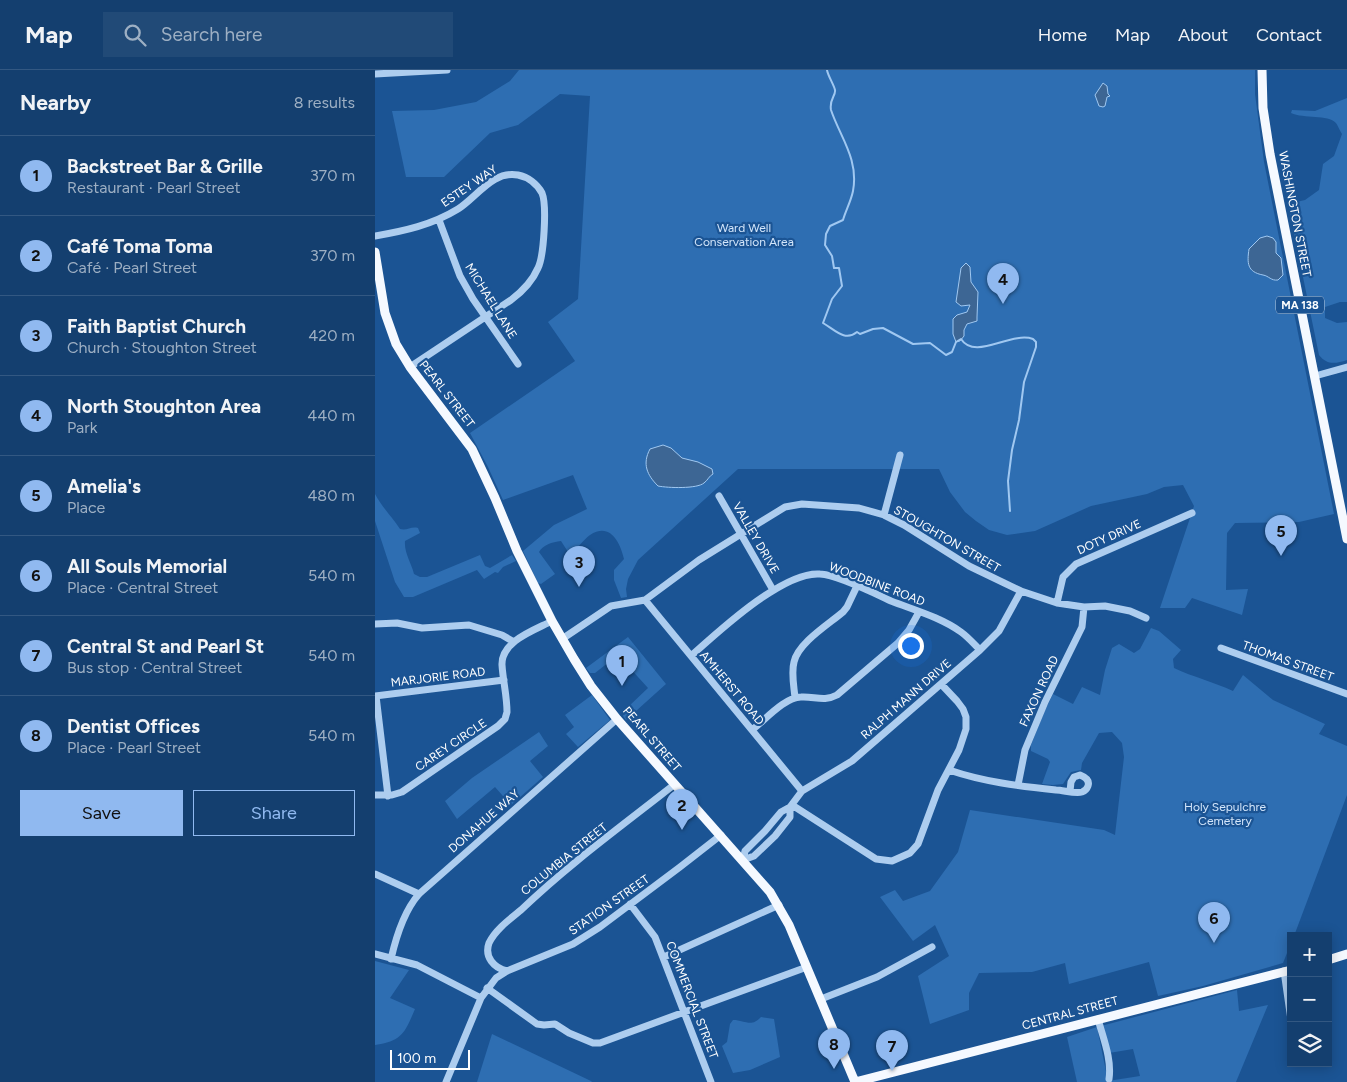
<!DOCTYPE html>
<html lang="en">
<head>
<meta charset="utf-8">
<style>
	:root { --surface:#143f6f; --page:#214a77; --text:#f1f3f6; --muted:#9dafc3; --line:#335882; --accent:#90b9f0 }
	body { margin:0; font-family:Figtree,sans-serif; background:var(--page); color:var(--text) }
	.controls { position:absolute; right:15px; bottom:15px; display:grid; overflow:hidden; border-radius:0px; box-shadow:0 2px 12px #0003 }
	.controls button { width:45px; height:45px; display:grid; place-items:center; padding:0; border:0; border-bottom:1px solid var(--line); background:var(--surface); color:var(--text); font:25px sans-serif }
	.scale { position:absolute; left:15px; bottom:12px; width:80px; box-sizing:border-box; padding-left:5px; border:2px solid #fff; border-top:0; font-size:14px; line-height:18px; white-space:nowrap; color:#fff; -webkit-text-stroke:4px #1b5494; paint-order:stroke }
	.you { position:absolute; left:535px; top:575px; width:18px; height:18px; margin:-12px; border:4px solid #fff; border-radius:50%; background:#1a73e8; box-shadow:0 0 0 8px #1a73e833 }
	.badge { display:grid; place-items:center; width:32px; height:32px; border-radius:50%; background:var(--accent); color:#111; font-size:16px; font-weight:700 }
	.pin { position:absolute; translate:-50% -41px; filter:drop-shadow(0 1px 2px #0008) }
	.pin::after { content:''; position:absolute; top:26px; width:18px; height:15px; background:inherit; clip-path:polygon(0 0,100% 0,50% 100%) }
	.list { margin:0; padding:0; list-style:none }
	h2 { display:flex; justify-content:space-between; align-items:center; height:65px; margin:0; padding:0 20px; font-size:21px }
	h2 small { font-size:16px; font-weight:400; color:var(--muted) }
	.list li { display:grid; grid-template-columns:32px 1fr auto; gap:15px; align-items:center; box-sizing:border-box; height:80px; padding:0 20px; border-top:1px solid var(--line) }
	.list b { display:block; font-size:19px; white-space:nowrap }
	.list p { margin:0; font-size:16px; white-space:nowrap; color:var(--muted) }
	.list em { font-size:16px; font-style:normal; color:var(--muted) }
	.actions { display:flex; gap:10px; padding:15px 20px }
	.actions a { flex:1; padding:11px 0; border:1px solid var(--accent); border-radius:0px; text-align:center; font-size:18px; color:var(--accent) }
	.actions .main { background:var(--accent); color:#111 }
	.icon { flex:none; width:28px; height:28px; fill:none; stroke:currentColor; stroke-width:2; stroke-linecap:round; stroke-linejoin:round }
	.map { position:relative; flex:none; width:972px; height:1012px; overflow:hidden }
	header { display:flex; align-items:center; gap:30px; box-sizing:border-box; height:70px; padding:0 25px; background:var(--surface); border-bottom:1px solid var(--line) }
	header strong { font-size:24px }
	nav { display:flex; gap:28px; margin-inline-start:auto; font-size:18px }
	.search { width:350px; height:45px; background:var(--page); display:flex; align-items:center; gap:12px; box-sizing:border-box; padding:0 18px; border-radius:0px; color:var(--muted); font-size:19px }
	main { display:flex }
	aside { flex:1; background:var(--surface) }
	.map>svg:first-child { display:block }
	.green { fill:#2e6eb2 }
	.water { fill:#3d6694; stroke:#a0c8f1 }
	.lines { fill:none; stroke-linecap:round; stroke-linejoin:round }
	.stream { stroke:#a0c8f1; stroke-width:2 }
	.minor { stroke:#adcdef; stroke-width:7 }
	.major { stroke:#f5f9ff; stroke-width:9 }
	.labels { text-anchor:middle; dominant-baseline:central; stroke-width:4.5; stroke-linejoin:round; paint-order:stroke }
	.shield { fill:#1b5494; stroke:#bbccdf; stroke-width:1 }
	.shield-label { font-size:11px; font-weight:bold; fill:#fff }
	.street-label { font-size:12px; fill:#fff; stroke:#1b5494 }
	.park-label { font-size:12px; fill:#d3e6fb; stroke:#1b5494 }
</style>
</head>
<body>
<header>
<strong>Map</strong>
<div class="search"><svg class="icon" aria-label="search" viewBox="0 0 24 24"><circle cx="10" cy="10" r="6"/><path d="M15 15l6 6"/></svg>Search here</div>
<nav><a>Home</a><a>Map</a><a>About</a><a>Contact</a></nav>
</header>
<main>
<aside>
<h2>Nearby<small>8 results</small></h2>
<ul class="list">
<li><span class="badge">1</span><div><b>Backstreet Bar &amp; Grille</b><p>Restaurant · Pearl Street</p></div><em>370 m</em></li>
<li><span class="badge">2</span><div><b>Café Toma Toma</b><p>Café · Pearl Street</p></div><em>370 m</em></li>
<li><span class="badge">3</span><div><b>Faith Baptist Church</b><p>Church · Stoughton Street</p></div><em>420 m</em></li>
<li><span class="badge">4</span><div><b>North Stoughton Area</b><p>Park</p></div><em>440 m</em></li>
<li><span class="badge">5</span><div><b>Amelia's</b><p>Place</p></div><em>480 m</em></li>
<li><span class="badge">6</span><div><b>All Souls Memorial</b><p>Place · Central Street</p></div><em>540 m</em></li>
<li><span class="badge">7</span><div><b>Central St and Pearl St</b><p>Bus stop · Central Street</p></div><em>540 m</em></li>
<li><span class="badge">8</span><div><b>Dentist Offices</b><p>Place · Pearl Street</p></div><em>540 m</em></li>
</ul>
<div class="actions"><a class="main">Save</a><a>Share</a></div>
</aside>
<div class="map">
<svg width="972" height="1012" viewBox="0 0 972 1012">
	<rect width="100%" height="100%" fill="#1b5494"/>
	<!-- green -->
	<path class="green" d="M 144,0 L 880,0 L 880,24 L 889,92 L 959,444 L 924,452 L 860,453 L 852,463 L 851,520 L 873,519 L 867,545 L 817,528 L 810,538 L 785,538 L 819,436 L 808,415 L 789,417 L 772,424 L 716,436 L 660,461 L 632,465 L 614,460 L 601,451 L 590,442 L 575,422 L 564,399 L 363,399 L 263,490 L 253,509 L 251,519 L 252,527 L 246,528 L 239,510 L 239,500 L 249,489 C 245,472 235,452 215,465 C 208,470 202,479 195,485 L 186,471 C 177,472 168,475 164,482 L 180,504 L 166,514 L 163,513 L 148,481 L 179,455 L 212,439 L 198,405 L 128,430 L 113,397 L 95,363 L 200,291 L 173,252 L 203,229 L 215,26 L 185,24 L 143,55 L 115,63 L 69,107 L 31,107 L 17,41 L 59,40 L 101,32 L 135,11 Z
		M 972,28 L 972,232 L 965,232 L 950,237 L 950,248 L 962,253 L 972,252 L 972,290 C 960,294 952,295 944,285 L 913,134 L 930,130 L 944,120 L 948,94 L 959,86 L 967,64 C 965,61 963,56 961,53 C 953,44 929,49 916,43 L 917,40 L 940,41 Z
		M 0,424 C 7,437 17,447 25,459 C 32,461 36,456 43,458 L 45,463 L 30,471 C 29,483 36,492 39,504 L 45,507 L 52,507 L 105,485 L 110,496 L 115,498 L 137,485 L 141,491 L 128,497 L 123,503 L 120,502 L 109,509 L 102,500 L 38,527 L 29,527 L 20,512 L 0,451 Z
		M 776,558 L 784,561 L 806,580 L 798,589 L 799,598 C 818,607 839,612 858,621 L 868,605 L 898,630 L 950,654 L 944,664 L 972,676 L 972,725 L 919,866 L 916,866 L 916,873 L 908,893 L 828,916 L 783,926 L 774,892 L 694,914 L 690,893 L 657,902 L 604,903 L 594,923 L 594,940 L 555,954 L 543,906 L 574,886 L 560,855 L 538,871 L 505,827 L 520,820 L 528,831 L 555,821 L 583,782 L 595,740 L 729,760 L 740,765 L 749,687 L 747,673 L 737,662 L 724,663 L 707,693 L 706,700 L 696,702 L 688,714 L 678,715 L 667,714 L 675,692 L 673,689 L 656,681 L 656,675 L 670,640 L 678,624 L 698,634 L 707,617 L 725,625 L 730,600 L 737,578 L 744,574 L 759,583 L 765,579 Z
		M 253,567 L 291,614 L 251,650 L 248,646 L 253,637 L 273,618 L 243,585 L 220,603 L 215,603 L 211,598 Z
		M 217,625 L 235,650 L 203,677 L 191,664 L 199,657 L 190,645 Z
		M 164,662 L 173,676 L 155,691 L 168,707 L 136,735 L 120,717 L 82,749 L 70,731 L 97,708 Z
		M 0,891 L 34,900 L 15,928 L 40,939 C 30,962 28,971 0,975 Z
		M 862,920 L 864,941 L 893,935 L 861,1012 L 702,1012 L 692,967 L 722,957 L 733,1011 L 765,1006 L 758,979 L 734,983 L 726,956 Z
		M 386,947 L 399,949 L 405,987 L 375,1000 L 358,1003 L 347,976 L 352,972 L 355,954 L 358,950 C 370,950 376,958 386,947 Z
		M 117,964 L 216,1011 L 217,1012 L 102,1012 Z"/>
	<!-- water -->
	<path class="water" d="M 728,13 L 732,16 L 733,24 L 735,26 L 732,27 L 730,36 L 728,37 L 724,36 L 720,25 Z
		M 892,166 L 898,168 L 901,172 L 901,183 L 906,188 L 908,205 L 903,210 C 896,211 894,206 888,205 C 872,202 872,193 874,179 L 885,168 Z
		M 591,193 L 595,197 L 596,212 L 603,222 L 602,247 L 602,251 L 592,254 L 589,260 L 589,266 L 585,271 L 581,272 L 578,264 L 578,249 L 582,245 L 592,242 L 595,235 L 586,236 L 581,232 L 586,198 Z
		M 288,375 L 296,378 L 307,388 L 323,392 L 337,399 L 338,404 C 334,406 333,410 329,413 C 322,419 293,418 283,416 C 272,405 267,394 275,379 Z"/>
	<g class="lines">
		<!-- stream -->
		<path class="stream" d="M 452,0 C 453,6 459,15 460,20 C 461,26 454,29 456,40 C 465,67 484,89 478,121 C 476,131 471,140 468,150 L 455,156 L 451,164 L 450,175 L 457,186 L 459,198 L 464,198 L 467,216 L 457,229 L 448,253 C 460,260 470,272 482,262 L 485,264 L 498,259 L 508,258 L 538,274 L 555,273 L 571,285 L 577,282 L 581,272 L 586,269 C 600,291 636,261 658,269 L 661,272 L 661,277 L 649,312 L 644,350 L 637,380 L 633,411 L 635,441"/>
		<!-- minor -->
		<path class="minor" d="M 0,4 L 72,0
			M 64,150 L 85,206 L 98,229 L 143,294
			M 0,166 C 29,161 57,155 83,139 C 102,127 118,100 143,105 C 153,107 162,114 167,123 C 172,135 169,186 163,198 C 157,212 148,221 136,230 L 35,297
			M 940,306 L 972,297
			M 344,426 L 398,520
			M 509,445 L 525,385
			M 270,530 L 427,721
			M 682,533 L 688,507 L 701,494 L 817,443
			M 0,554 L 22,553 L 47,558 L 94,555 L 127,565 L 139,572
			M 187,569 L 236,536 L 270,530 L 324,490 L 366,464 L 410,437 L 427,434 L 484,438 L 509,445 L 529,455 L 594,496 L 646,521 L 682,533 L 709,537 L 730,536 L 755,541 L 771,548
			M 846,578 L 972,624
			M 316,586 C 343,562 408,501 445,504 C 463,505 499,523 516,531 C 539,540 565,547 586,562 C 593,567 599,574 605,580
			M 0,626 L 129,610
			M 1,626 L 13,726
			M 420,628 C 419,616 416,603 419,592 C 423,573 454,554 468,542 L 472,537 L 482,516
			M 377,660 C 390,650 410,627 426,627 C 439,626 449,632 462,625 L 523,573 L 534,560 L 544,542
			M 574,700 C 609,712 644,716 681,720 C 688,720 700,724 707,722 C 710,721 712,719 713,716 C 715,710 710,707 705,705 L 699,707 L 696,712 L 695,721
			M 643,715 L 650,680 L 670,632 L 707,557 L 709,537
			M 0,725 L 17,725 L 27,722 L 123,656 L 130,649 L 132,642 C 132,626 128,611 127,595 C 126,571 160,560 177,551
			M 417,735 L 501,789 L 517,791 L 535,783 L 543,774 L 563,720 L 584,680 L 591,659 L 591,647 L 588,639 L 582,631 L 566,614
			M 368,790 L 370,781 L 390,761 L 406,742 L 415,737 L 427,721 L 477,691 L 605,580 L 624,561 L 646,521
			M 368,790 L 379,786 L 400,766 L 415,747 L 415,737
			M 0,804 L 44,824
			M 255,834 L 280,867 L 336,1012
			M 0,884 L 42,895 L 106,928
			M 289,887 L 404,835
			M 16,889 C 21,867 29,841 44,824 L 242,649
			M 132,901 C 119,898 109,887 114,873 C 120,860 135,849 146,840 C 194,794 248,755 300,714
			M 909,901 L 916,950
			M 112,918 L 162,954 L 169,955 L 180,954 L 194,963 L 218,973 L 225,973 L 432,897
			M 446,929 L 502,907 L 557,877
			M 723,949 C 728,968 737,989 734,1009
			M 71,1012 L 106,928 L 121,908 L 132,901 L 198,874 L 225,857 L 305,797 L 346,765"/>
		<!-- major -->
		<path class="major" d="M 887,0 L 888,38 L 895,84 L 972,469
			M 0,182 L 10,243 L 21,274 L 35,297 L 97,379 L 120,428 L 142,481 L 177,551 L 199,589 L 216,616 L 242,649 L 395,822 L 414,855 L 480,1012
			M 953,890 L 972,884
			M 480,1012 L 916,900"/>
	</g>
	<g class="labels">
		<!-- shield labels -->
		<rect class="shield" x="901" y="226.5" width="48" height="17" rx="4"/>
		<g class="shield-label">
			<text x="925" y="235">MA 138</text>
		</g>
		<!-- street labels -->
		<g class="street-label">
			<text transform="translate(94 116) rotate(-34)">ESTEY WAY</text>
			<text transform="translate(920 144) rotate(79)">WASHINGTON STREET</text>
			<text transform="translate(116 231) rotate(58)">MICHAEL LANE</text>
			<text transform="translate(72 324) rotate(52)">PEARL STREET</text>
			<text transform="translate(734 467) rotate(-24)">DOTY DRIVE</text>
			<text transform="translate(381 468) rotate(60)">VALLEY DRIVE</text>
			<text transform="translate(572 469) rotate(30)">STOUGHTON STREET</text>
			<text transform="translate(502 514) rotate(21)">WOODBINE ROAD</text>
			<text transform="translate(913 591) rotate(20)">THOMAS STREET</text>
			<text transform="translate(63 607) rotate(-7)">MARJORIE ROAD</text>
			<text transform="translate(357 618) rotate(50)">AMHERST ROAD</text>
			<text transform="translate(664 621) rotate(-65)">FAXON ROAD</text>
			<text transform="translate(531 629) rotate(-41)">RALPH MANN DRIVE</text>
			<text transform="translate(277 669) rotate(49)">PEARL STREET</text>
			<text transform="translate(76 675) rotate(-34)">CAREY CIRCLE</text>
			<text transform="translate(109 751) rotate(-41)">DONAHUE WAY</text>
			<text transform="translate(189 789) rotate(-39)">COLUMBIA STREET</text>
			<text transform="translate(234 835) rotate(-35)">STATION STREET</text>
			<text transform="translate(317 930) rotate(69)">COMMERCIAL STREET</text>
			<text transform="translate(695 943) rotate(-15)">CENTRAL STREET</text>
		</g>
		<!-- park labels -->
		<g class="park-label">
			<text x="369" y="158">Ward Well<tspan x="369" dy="14">Conservation Area</tspan></text>
			<text x="850" y="737">Holy Sepulchre<tspan x="850" dy="14">Cemetery</tspan></text>
		</g>
	</g>
</svg>
<div class="controls">
<button>+</button>
<button>−</button>
<button><svg class="icon" aria-label="layers" viewBox="0 0 24 24"><path d="M12 4l9 5-9 5-9-5zM3 14l9 5 9-5"/></svg></button>
</div>
<div class="scale">100 m</div>
<div class="you"></div>
<div class="pin badge" style="left:247px;top:616px">1</div>
<div class="pin badge" style="left:307px;top:760px">2</div>
<div class="pin badge" style="left:204px;top:517px">3</div>
<div class="pin badge" style="left:628px;top:234px">4</div>
<div class="pin badge" style="left:906px;top:486px">5</div>
<div class="pin badge" style="left:839px;top:873px">6</div>
<div class="pin badge" style="left:517px;top:1001px">7</div>
<div class="pin badge" style="left:459px;top:999px">8</div>
</div>
</main>
</body>
</html>
